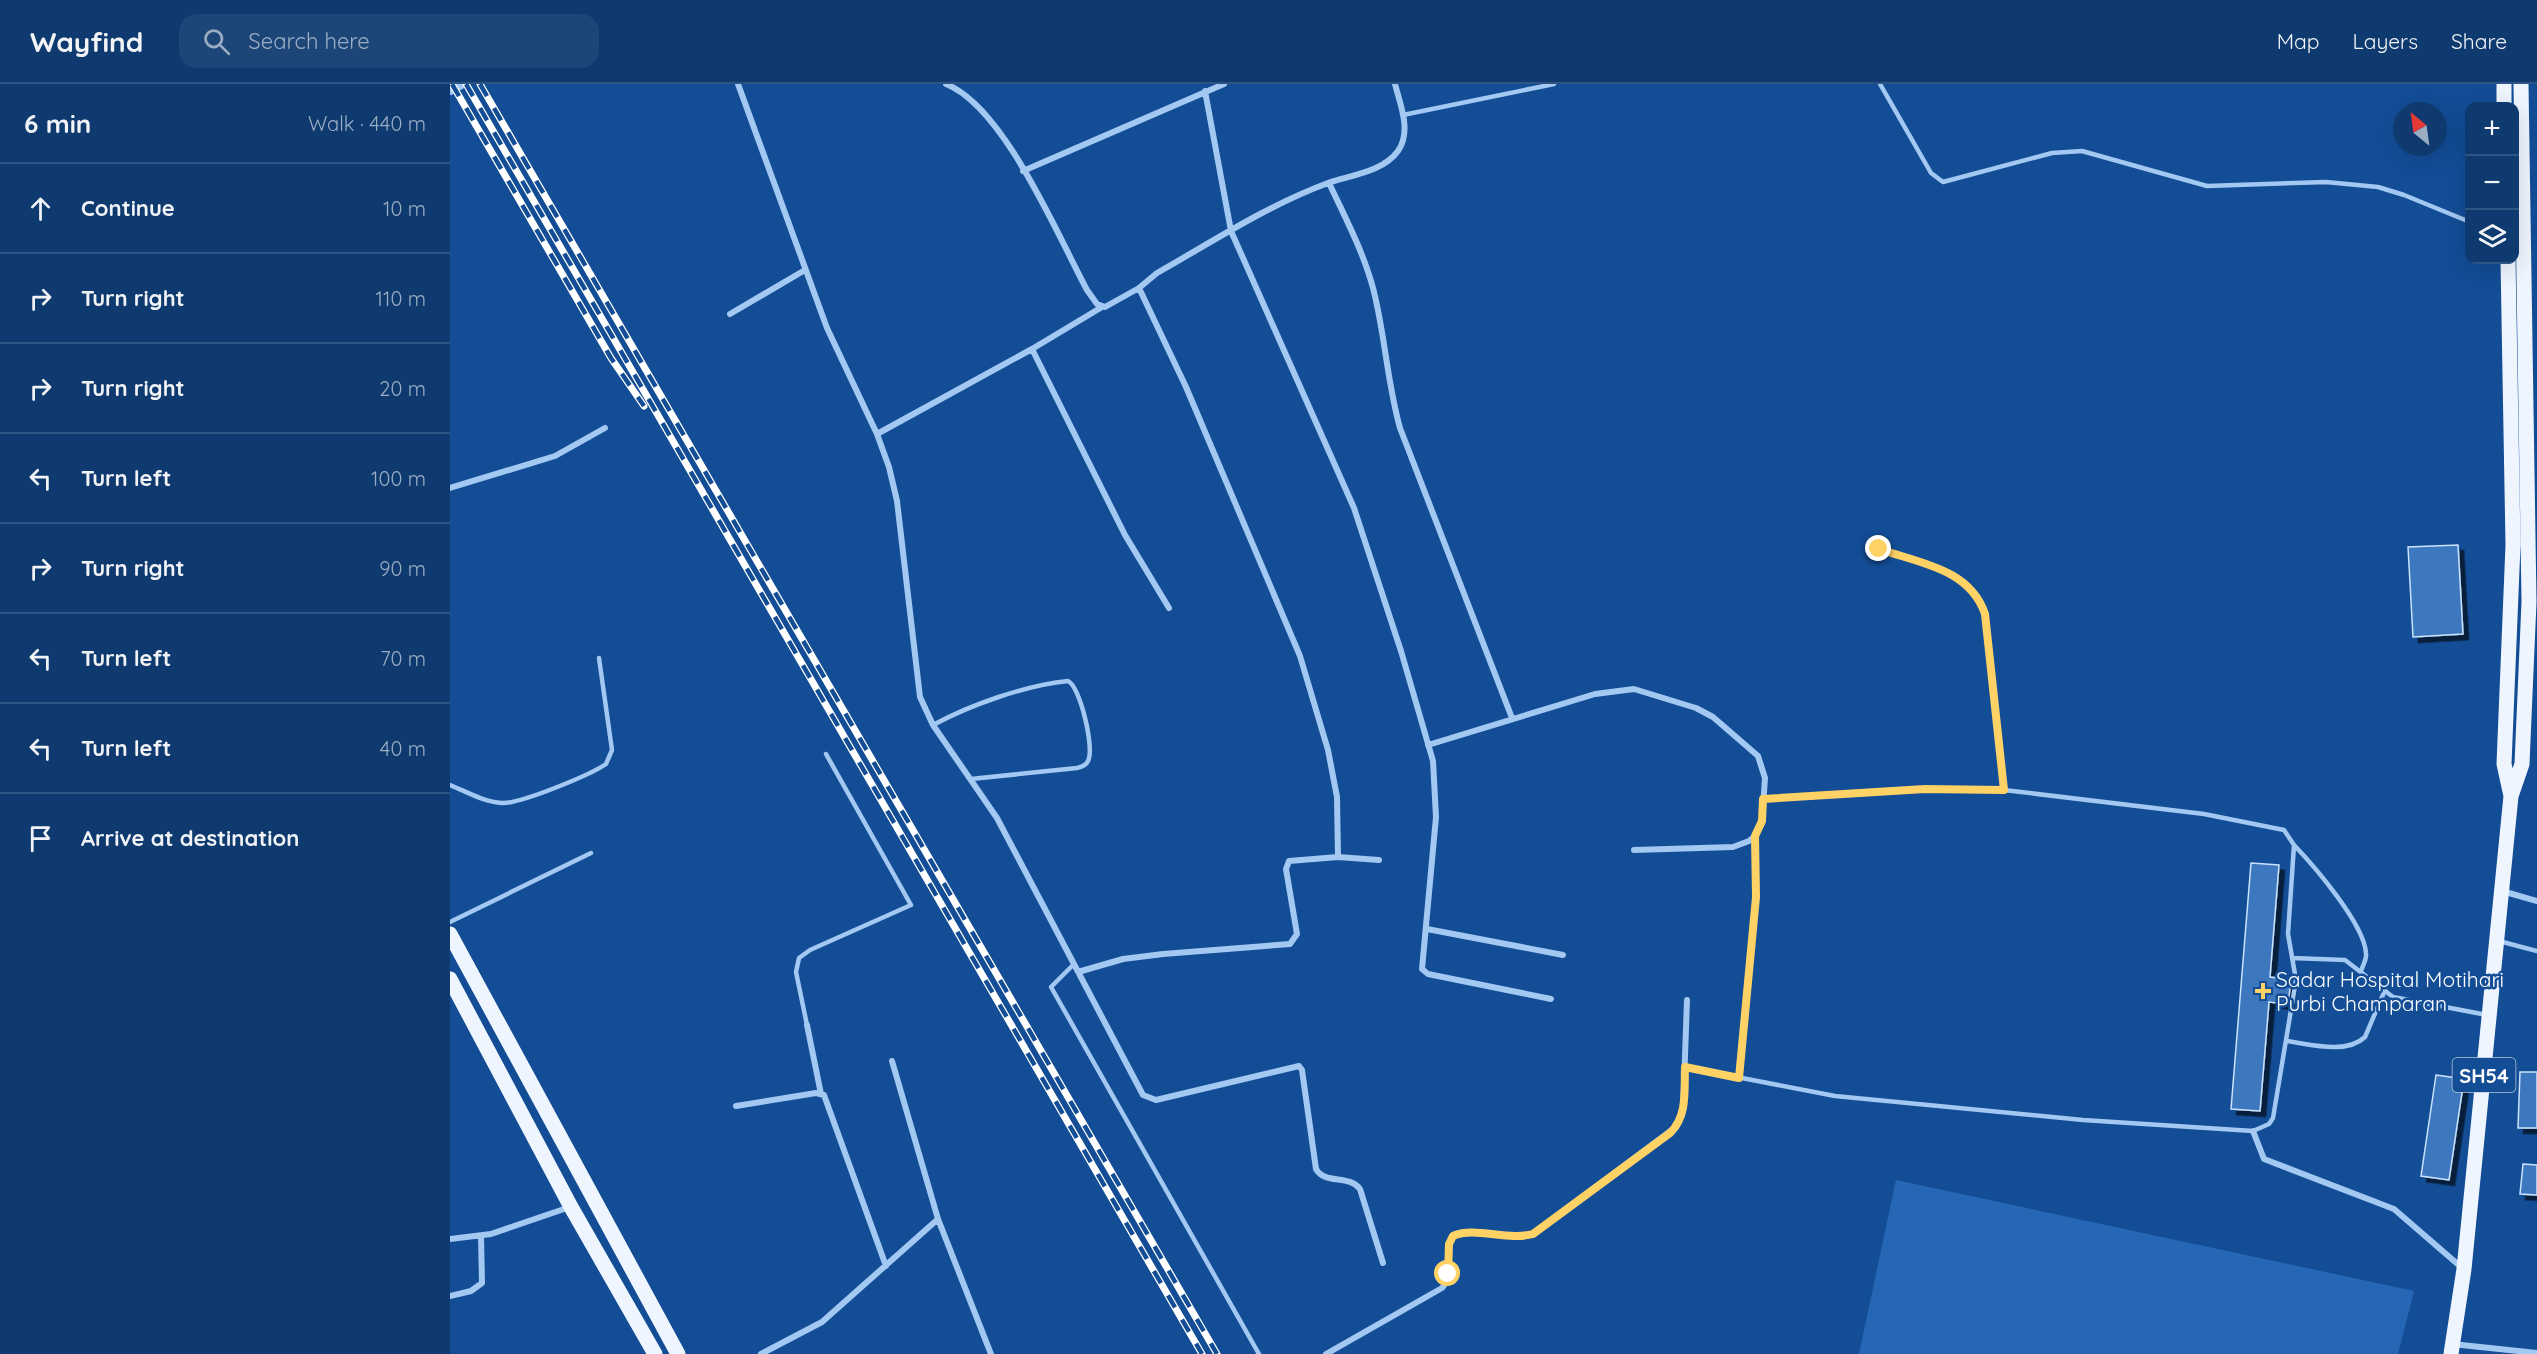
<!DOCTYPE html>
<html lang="en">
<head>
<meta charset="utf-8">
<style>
	:root { --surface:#0e3a70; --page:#1c4578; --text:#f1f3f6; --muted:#9badc3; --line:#2e5483 }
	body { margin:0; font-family:Quicksand,sans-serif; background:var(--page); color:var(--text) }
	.controls { position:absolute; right:18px; top:18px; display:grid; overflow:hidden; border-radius:12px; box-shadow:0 6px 24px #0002 }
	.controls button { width:54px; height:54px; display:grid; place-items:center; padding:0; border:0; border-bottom:2px solid var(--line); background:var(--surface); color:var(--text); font:30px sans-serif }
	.compass { position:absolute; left:1943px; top:18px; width:54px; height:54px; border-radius:50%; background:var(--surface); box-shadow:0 6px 24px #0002; rotate:331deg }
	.stop { position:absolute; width:18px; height:18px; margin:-14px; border:4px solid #ffd265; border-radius:50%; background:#fff }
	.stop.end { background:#ffd265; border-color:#fff; box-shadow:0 2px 6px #0008 }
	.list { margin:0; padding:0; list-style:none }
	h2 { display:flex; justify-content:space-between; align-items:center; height:78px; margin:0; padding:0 24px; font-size:26px }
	h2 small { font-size:20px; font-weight:400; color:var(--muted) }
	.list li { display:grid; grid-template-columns:39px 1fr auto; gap:18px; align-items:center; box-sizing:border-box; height:90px; padding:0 24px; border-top:2px solid var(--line) }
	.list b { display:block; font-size:22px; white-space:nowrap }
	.list em { font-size:20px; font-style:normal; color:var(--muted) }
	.icon { flex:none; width:33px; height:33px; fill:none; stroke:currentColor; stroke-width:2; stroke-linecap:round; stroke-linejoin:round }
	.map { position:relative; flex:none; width:2087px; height:1270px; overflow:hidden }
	header { display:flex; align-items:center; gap:36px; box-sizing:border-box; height:84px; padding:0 30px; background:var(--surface); border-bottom:2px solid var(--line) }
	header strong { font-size:28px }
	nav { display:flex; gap:33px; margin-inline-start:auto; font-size:21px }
	.search { width:420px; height:54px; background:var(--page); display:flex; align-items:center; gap:15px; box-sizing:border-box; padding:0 21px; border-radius:18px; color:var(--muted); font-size:22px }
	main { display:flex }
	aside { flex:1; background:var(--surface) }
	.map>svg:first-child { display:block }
	.green { fill:#2667b5 }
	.building { fill:#3c77be; stroke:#cbe2fd; stroke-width:1.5; filter:url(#shadow) }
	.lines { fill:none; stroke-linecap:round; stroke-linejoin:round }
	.service { stroke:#a3c8f2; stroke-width:4.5 }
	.minor { stroke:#a3c8f2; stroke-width:6 }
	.tertiary { stroke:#a3c8f2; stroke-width:10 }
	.primary { stroke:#eff5ff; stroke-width:15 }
	.rail-casing { stroke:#fff; stroke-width:7 }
	.rail { stroke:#134d96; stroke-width:4.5; stroke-dasharray:14; stroke-linecap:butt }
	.route { stroke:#ffd265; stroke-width:8 }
	.poi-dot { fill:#ffd265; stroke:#134d96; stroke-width:2 }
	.labels { text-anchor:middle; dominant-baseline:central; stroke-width:5; stroke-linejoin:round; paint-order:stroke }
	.shield { fill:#134d96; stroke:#b8cae0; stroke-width:1.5 }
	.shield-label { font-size:20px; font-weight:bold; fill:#fff }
	.poi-label { font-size:21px; fill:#fff; stroke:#134d96; text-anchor:start }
</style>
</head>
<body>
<header>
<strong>Wayfind</strong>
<div class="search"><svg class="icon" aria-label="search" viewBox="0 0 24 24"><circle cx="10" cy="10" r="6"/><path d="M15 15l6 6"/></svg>Search here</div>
<nav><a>Map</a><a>Layers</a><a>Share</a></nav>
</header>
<main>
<aside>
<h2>6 min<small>Walk · 440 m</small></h2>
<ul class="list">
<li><svg class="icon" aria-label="ahead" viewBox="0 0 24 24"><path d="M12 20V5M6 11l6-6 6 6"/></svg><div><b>Continue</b></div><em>10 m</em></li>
<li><svg class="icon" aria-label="right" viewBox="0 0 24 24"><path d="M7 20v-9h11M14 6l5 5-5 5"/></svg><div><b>Turn right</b></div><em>110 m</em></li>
<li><svg class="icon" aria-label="right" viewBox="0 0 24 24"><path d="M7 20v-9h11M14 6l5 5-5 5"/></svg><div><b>Turn right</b></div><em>20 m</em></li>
<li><svg class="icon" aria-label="left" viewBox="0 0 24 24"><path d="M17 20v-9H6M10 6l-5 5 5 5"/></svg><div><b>Turn left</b></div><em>100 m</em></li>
<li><svg class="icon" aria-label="right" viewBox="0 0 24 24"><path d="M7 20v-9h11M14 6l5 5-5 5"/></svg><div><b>Turn right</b></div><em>90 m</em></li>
<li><svg class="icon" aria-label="left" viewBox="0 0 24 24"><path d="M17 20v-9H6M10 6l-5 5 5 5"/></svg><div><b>Turn left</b></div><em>70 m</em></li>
<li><svg class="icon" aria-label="left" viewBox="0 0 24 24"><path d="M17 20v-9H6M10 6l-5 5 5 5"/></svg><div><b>Turn left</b></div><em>40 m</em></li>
<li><svg class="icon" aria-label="arrive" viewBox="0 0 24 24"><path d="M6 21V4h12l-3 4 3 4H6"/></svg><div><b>Arrive at destination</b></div></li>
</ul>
</aside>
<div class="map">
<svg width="2087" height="1270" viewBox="0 0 2087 1270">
	<defs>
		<filter id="shadow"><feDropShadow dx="5.5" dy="5.5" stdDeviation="0" flood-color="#0009"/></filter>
	</defs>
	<rect width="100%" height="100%" fill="#134d96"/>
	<!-- green -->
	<path class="green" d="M 1446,1096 L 1964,1207 L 1948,1270 L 1409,1270 Z"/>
	<!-- building -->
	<path class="building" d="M 2008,461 L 2013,550 L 1963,553 L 1958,463 Z
		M 1801,779 L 1829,781 L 1820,893 L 1841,896 L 1838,920 L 1819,918 L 1810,1027 L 1781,1025 Z
		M 2070,988 L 2087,988 L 2087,1044 L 2068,1044 Z
		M 1986,991 L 2014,995 L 1999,1096 L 1971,1092 Z
		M 2073,1080 L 2087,1081 L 2087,1111 L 2070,1110 Z"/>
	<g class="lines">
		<!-- service -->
		<path class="service" d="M 1430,0 L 1481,89 L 1493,98 L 1602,69 L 1632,67 L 1757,102 L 1876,98 L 1928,103 L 1954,111 L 2020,138
			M 953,31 L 1104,0
			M 1429,465 C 1470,479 1520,485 1535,530 L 1554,706
			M 483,641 C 520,621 576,601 618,597 C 630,602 645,665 638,677 C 636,682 631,683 627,684 L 521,695
			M 0,701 C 17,708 34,718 52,719 C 70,720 140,691 156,680 L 162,666 L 149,574
			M 1844,761 C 1865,783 1914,840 1916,869 C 1917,875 1913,881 1911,887
			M 0,838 L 141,769
			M 2049,857 L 2087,867
			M 1842,874 L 1895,876 L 1943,913 L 2037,931
			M 624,880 L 601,903 L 809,1270
			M 357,941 L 346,888 L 349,874 L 360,866 L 461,821 L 376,670
			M 1836,957 C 1860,960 1896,971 1915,953 L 1935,906
			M 1235,983 L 1385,1012 L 1633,1036 L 1803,1047 L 1819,1040 L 1823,1034 L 1846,896 L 1838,850 L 1844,761 L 1834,746 L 1754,730 L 1554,706 L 1475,706 L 1313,715
			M 1289,994 L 1306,813 L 1305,752"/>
		<!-- minor -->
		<path class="minor" d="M 288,0 L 377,244 L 427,350 L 439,383 L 447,417 L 470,613 L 483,641 L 547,734 L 693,1011 L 706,1016 L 849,982 L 852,986 L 866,1085 C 875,1101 899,1090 910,1105 L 933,1179
			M 496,0 C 554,23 607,150 637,206 L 647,220 L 655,223 L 689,204 L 707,189 C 762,158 818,121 878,99 C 901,91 933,88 948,67 C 962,47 950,20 945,0
			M 755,7 L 781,147 L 904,424 L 951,567 L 983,677 L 986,733 L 972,885 L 978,890 L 1101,915
			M 573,87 L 774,0
			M 879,99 C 895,133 913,167 923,204 C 935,250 937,298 950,344 L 1062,634
			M 689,204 L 736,303 L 850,572 L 878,666 L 887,713 L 888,773
			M 280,230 L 355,186
			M 582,265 L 675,451 L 719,524
			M 427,350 L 582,265 L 652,223
			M 0,404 L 105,372 L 155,344
			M 978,661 L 1145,610 L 1184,605 L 1246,624 L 1263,633 L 1308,672 L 1315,694 L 1312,737 L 1305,752 L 1299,757 L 1283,763 L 1184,766
			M 2052,807 L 2087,817
			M 977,845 L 1113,871
			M 628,888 L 673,875 L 713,870 L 840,860 L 847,850 L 836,785 L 839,777 L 888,773 L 929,776
			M 357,941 L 371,1010
			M 442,977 L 488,1135 L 541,1270
			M 286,1022 L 366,1009 L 374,1011 L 436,1182
			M 1803,1047 L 1814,1075 L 1944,1125 L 2011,1183
			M 0,1155 L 41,1150 L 120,1123
			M 0,1212 L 21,1207 L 32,1199 L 31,1152
			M 2002,1260 L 2087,1269
			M 311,1270 L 372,1238 L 488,1135
			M 876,1270 L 992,1204 C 1005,1190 993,1167 1003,1151 C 1024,1142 1058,1157 1083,1150 L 1226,1043 L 1233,1028 L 1237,916"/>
		<!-- tertiary -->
		<path class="tertiary" d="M 0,6 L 11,0"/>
		<!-- primary -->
		<path class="primary" d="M 2054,0 L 2054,22
			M 2058,176 L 2063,461 L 2054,680 L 2061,712
			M 0,850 L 228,1270
			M 0,895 L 121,1123 L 205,1270
			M 2001,1270 L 2014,1185 L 2061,712 L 2072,680 L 2079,518 L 2071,0"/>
		<!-- rail casing -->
		<g class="rail-casing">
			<path id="rail" d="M 2,0 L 161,274 L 194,322
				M 16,0 L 752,1270
				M 30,0 L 767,1270"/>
		</g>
		<!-- rail -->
		<use href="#rail" class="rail"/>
	</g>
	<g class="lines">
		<!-- route -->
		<path class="route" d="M 998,1190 L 999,1160 L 1003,1152 C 1024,1142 1058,1157 1083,1150 L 1220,1049 C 1238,1032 1234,1006 1235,983 L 1289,994 L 1306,813 L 1305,752 L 1312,737 L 1313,715 L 1475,705 L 1554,706 L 1535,530 C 1520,485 1470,479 1429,465"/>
	</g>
	<!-- markers -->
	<path class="poi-dot" d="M1810 898h6v6h6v6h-6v6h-6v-6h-6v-6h6z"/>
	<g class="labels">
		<!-- shield labels -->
		<rect class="shield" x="2002.5" y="974" width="63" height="34" rx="4.5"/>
		<g class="shield-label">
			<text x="2034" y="991">SH54</text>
		</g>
		<!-- poi labels -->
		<g class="poi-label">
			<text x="1826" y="895">Sadar Hospital Motihari<tspan x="1826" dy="24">Purbi Champaran</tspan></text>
		</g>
	</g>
</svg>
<div class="controls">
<button>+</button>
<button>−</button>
<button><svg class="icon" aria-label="layers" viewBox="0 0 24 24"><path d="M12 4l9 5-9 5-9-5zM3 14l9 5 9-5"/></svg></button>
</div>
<svg class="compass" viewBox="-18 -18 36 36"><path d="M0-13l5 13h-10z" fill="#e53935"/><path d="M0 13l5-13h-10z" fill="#9badc3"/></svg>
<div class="stop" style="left:998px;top:1190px"></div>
<div class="stop end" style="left:1429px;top:465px"></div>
</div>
</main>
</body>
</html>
